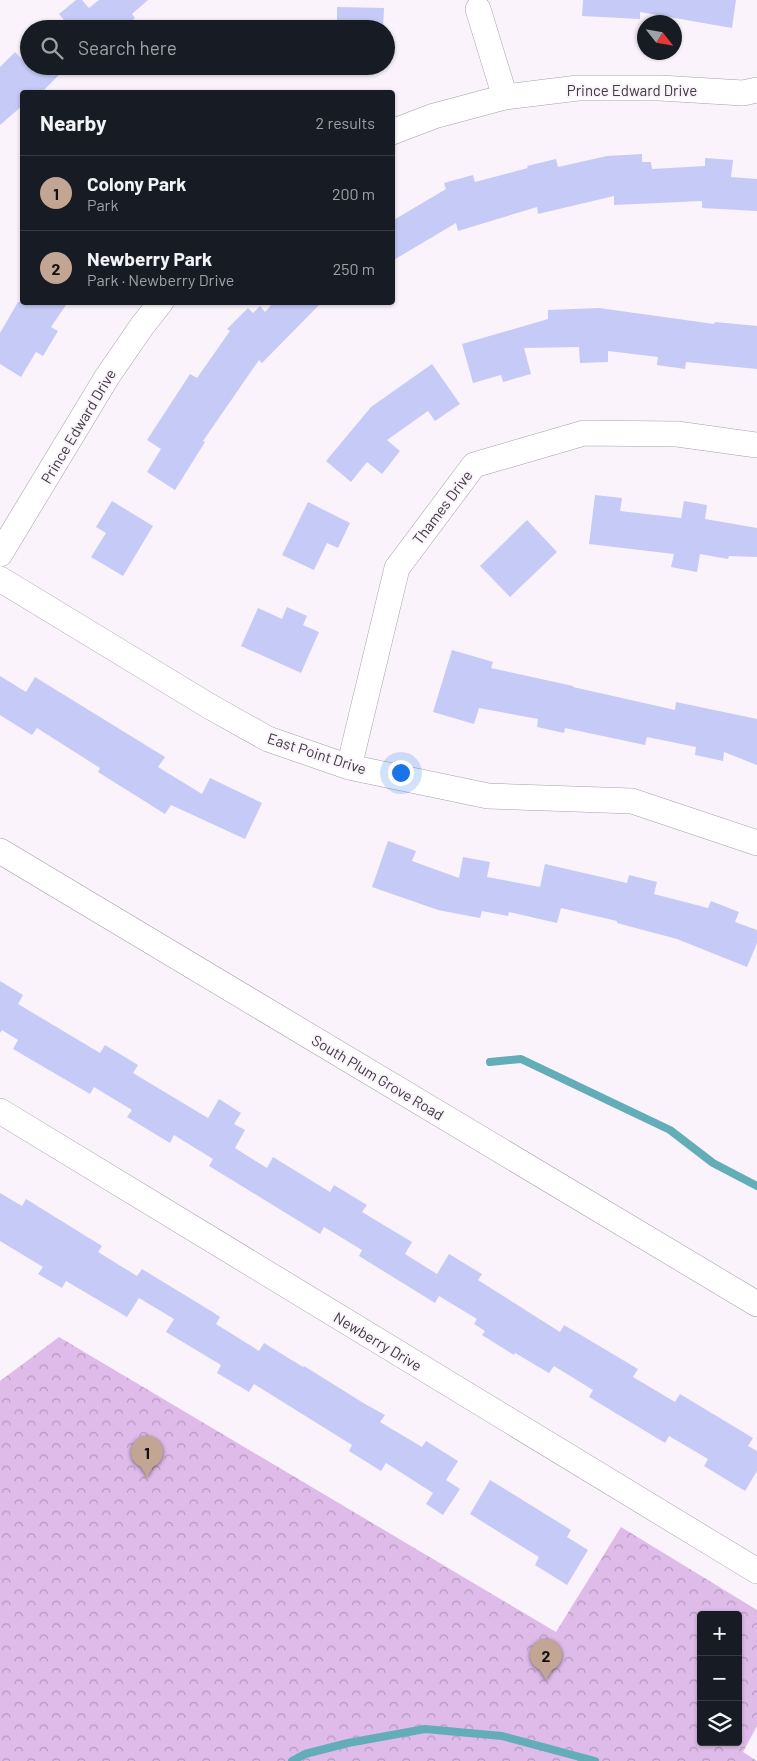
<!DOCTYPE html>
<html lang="en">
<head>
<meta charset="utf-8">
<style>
	:root { --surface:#171b24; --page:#20242c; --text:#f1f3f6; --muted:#9ea1a6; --line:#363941; --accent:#c3a593 }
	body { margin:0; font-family:Barlow,sans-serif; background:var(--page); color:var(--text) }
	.controls { position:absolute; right:15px; bottom:15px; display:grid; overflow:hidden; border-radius:5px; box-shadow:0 1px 4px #0004 }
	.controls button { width:45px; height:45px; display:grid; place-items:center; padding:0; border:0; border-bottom:1px solid var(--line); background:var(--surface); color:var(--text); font:25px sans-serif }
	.compass { position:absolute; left:637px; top:15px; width:45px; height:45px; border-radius:50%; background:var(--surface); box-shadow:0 1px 4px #0004; rotate:121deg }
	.you { position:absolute; left:400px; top:772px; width:18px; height:18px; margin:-12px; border:4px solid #fff; border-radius:50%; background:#1a73e8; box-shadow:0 0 0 8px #1a73e833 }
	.badge { display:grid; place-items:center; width:32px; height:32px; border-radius:50%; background:var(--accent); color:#111; font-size:16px; font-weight:700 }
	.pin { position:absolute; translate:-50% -41px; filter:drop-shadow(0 1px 2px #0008) }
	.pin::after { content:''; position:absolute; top:26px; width:18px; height:15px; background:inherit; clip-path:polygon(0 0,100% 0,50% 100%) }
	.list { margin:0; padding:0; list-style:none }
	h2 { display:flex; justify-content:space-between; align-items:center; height:65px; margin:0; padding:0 20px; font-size:21px }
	h2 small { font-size:16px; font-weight:400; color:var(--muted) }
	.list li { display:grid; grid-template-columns:32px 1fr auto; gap:15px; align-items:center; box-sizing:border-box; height:75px; padding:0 20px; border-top:1px solid var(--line) }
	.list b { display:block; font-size:19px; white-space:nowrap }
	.list p { margin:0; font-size:16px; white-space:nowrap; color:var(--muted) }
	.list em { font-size:16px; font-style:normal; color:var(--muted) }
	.icon { flex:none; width:28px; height:28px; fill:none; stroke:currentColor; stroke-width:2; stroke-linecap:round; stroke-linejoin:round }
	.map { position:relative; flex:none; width:757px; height:1761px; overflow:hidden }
	.search { position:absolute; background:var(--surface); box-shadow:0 1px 4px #0004; left:20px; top:20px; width:375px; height:55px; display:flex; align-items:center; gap:12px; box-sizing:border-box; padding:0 18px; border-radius:28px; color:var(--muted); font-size:19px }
	.panel { position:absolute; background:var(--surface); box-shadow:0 1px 4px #0004; left:20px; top:90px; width:375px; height:215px; border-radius:5px }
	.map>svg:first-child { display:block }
	.park { fill:url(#park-crowns); fill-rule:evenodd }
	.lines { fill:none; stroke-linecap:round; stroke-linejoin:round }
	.stream { stroke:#63adb8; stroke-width:8 }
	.building { fill:#c6caf6 }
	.minor-casing { stroke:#a6a0a7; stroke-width:26 }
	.minor { stroke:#fff; stroke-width:25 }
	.labels { text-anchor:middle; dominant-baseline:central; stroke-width:4; stroke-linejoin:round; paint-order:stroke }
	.street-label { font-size:15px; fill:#3d3b3e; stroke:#faf3fc }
</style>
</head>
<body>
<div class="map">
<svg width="757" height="1761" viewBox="0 0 757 1761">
	<defs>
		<pattern id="park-crowns" width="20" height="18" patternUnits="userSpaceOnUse" patternTransform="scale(1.25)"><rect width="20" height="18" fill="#debbe8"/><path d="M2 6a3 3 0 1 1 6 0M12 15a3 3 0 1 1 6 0" fill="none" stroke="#b599bd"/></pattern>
	</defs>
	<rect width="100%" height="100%" fill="#faf3fc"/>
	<!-- park -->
	<path class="park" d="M 59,1337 L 556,1632 L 621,1527 L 757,1610 L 757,1726 L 743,1752 L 757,1761 L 0,1761 L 0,1381 ZM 701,1615 L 738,1615 L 738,1742 L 701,1742 Z"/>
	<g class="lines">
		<!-- stream -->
		<path class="stream" d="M 490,1062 L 521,1059 L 670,1130 L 713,1163 L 757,1186
			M 292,1761 L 305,1754 L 348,1743 L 425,1729 L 502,1736 L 595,1761"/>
	</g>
	<!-- building -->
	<path class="building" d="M 76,0 L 82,0 L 89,8 L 99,0 L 148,0 L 132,14 L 135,18 L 122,29 L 65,29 L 69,26 L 59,14 Z
		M 583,0 L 736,0 L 732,28 L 640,12 L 640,19 L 582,16 Z
		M 337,7 L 384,8 L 383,29 L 337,29 Z
		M 15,52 L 29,66 L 68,66 L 42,92 L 22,92 L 22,106 L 0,125 L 0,67 Z
		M 642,154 L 642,162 L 651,162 L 652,169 L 705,166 L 705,158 L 733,160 L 731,177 L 757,179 L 757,211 L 702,208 L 702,201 L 614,205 L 614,196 L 538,214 L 537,207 L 458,231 L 456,223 L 392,261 L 392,221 L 446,189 L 444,183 L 473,175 L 475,182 L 528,168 L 527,166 L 556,159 L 558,167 L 607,156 Z
		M 18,302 L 68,302 L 51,327 L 58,331 L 43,356 L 36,352 L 21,377 L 0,364 L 0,333 Z
		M 274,302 L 322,302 L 262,363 L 259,360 L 203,441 L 205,442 L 175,490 L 147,472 L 161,449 L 147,440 L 190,374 L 197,378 L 230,331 L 227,329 L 248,308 L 253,313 L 260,306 L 265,312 Z
		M 599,308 L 714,324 L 715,322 L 757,326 L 757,369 L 686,362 L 685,369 L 657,365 L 658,357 L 608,351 L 608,362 L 580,363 L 579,347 L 524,348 L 531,374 L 503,382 L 501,375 L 473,383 L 462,344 L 548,319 L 548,310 Z
		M 432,364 L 460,404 L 435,421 L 428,411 L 387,440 L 400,451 L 382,474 L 367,462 L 351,482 L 326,461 L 371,407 Z
		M 595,495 L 622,498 L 620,511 L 681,518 L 684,501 L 707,505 L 705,519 L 757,528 L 757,557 L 729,556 L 728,559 L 700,554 L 697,572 L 671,567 L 674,554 L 589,544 Z
		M 112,501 L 153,526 L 123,576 L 91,557 L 106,533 L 96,527 Z
		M 308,502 L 350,523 L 338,548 L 327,543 L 314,570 L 282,555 Z
		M 527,520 L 557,552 L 510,597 L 480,566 Z
		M 287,607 L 307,616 L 303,625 L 319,632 L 301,673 L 241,646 L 258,608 L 282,619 Z
		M 452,650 L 493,662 L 491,668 L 573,686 L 573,687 L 675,710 L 676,702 L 757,719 L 757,765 L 724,752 L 723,761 L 695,755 L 696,747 L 647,737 L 645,745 L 565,728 L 564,733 L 537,727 L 538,719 L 479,708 L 474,724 L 433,712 Z
		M 0,676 L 26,692 L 35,677 L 165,757 L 158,767 L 202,794 L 210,778 L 262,803 L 245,839 L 171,805 L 165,814 L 98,772 L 100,768 L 37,728 L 32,735 L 0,715 Z
		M 388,841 L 416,851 L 412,861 L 459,878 L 463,857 L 490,862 L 487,877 L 540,887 L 545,864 L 627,883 L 629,875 L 657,882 L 654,894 L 708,908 L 711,901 L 739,912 L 735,922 L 757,930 L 757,943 L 747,967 L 677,939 L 617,923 L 617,921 L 561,908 L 557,923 L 509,912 L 508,916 L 482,911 L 480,918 L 438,910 L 372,887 Z
		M 0,981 L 23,995 L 18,1004 L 100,1053 L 105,1045 L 138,1065 L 133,1073 L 208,1118 L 219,1099 L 241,1113 L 234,1124 L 245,1130 L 235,1148 L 267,1168 L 273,1157 L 330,1192 L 334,1185 L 367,1205 L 362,1212 L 412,1242 L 405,1254 L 437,1274 L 449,1254 L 482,1274 L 478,1280 L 560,1332 L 564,1325 L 638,1369 L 633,1377 L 675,1402 L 680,1394 L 753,1438 L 748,1446 L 757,1451 L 757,1471 L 745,1491 L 704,1466 L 708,1459 L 669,1436 L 665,1443 L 589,1397 L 593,1390 L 554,1366 L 549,1373 L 515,1353 L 514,1355 L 482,1335 L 485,1331 L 474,1324 L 477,1319 L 439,1296 L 435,1303 L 359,1256 L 362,1250 L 324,1227 L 320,1234 L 209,1166 L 213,1159 L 174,1135 L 170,1143 L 127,1117 L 132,1110 L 94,1087 L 90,1094 L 13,1049 L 18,1040 L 2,1030 L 0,1033 Z
		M 0,1193 L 22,1206 L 26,1199 L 102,1246 L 98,1252 L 137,1276 L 142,1269 L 211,1311 L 220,1317 L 216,1324 L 259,1351 L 264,1343 L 303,1367 L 304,1366 L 365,1404 L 385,1415 L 380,1422 L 422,1447 L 426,1441 L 458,1461 L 446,1480 L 460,1489 L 443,1515 L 426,1504 L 433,1493 L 386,1463 L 381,1471 L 349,1451 L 352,1445 L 254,1384 L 249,1392 L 217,1373 L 221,1365 L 166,1332 L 174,1319 L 139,1298 L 127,1317 L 66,1281 L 62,1288 L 38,1274 L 43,1267 L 0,1241 Z
		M 490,1480 L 571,1530 L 567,1537 L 588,1550 L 567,1585 L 535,1565 L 539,1557 L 470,1514 Z"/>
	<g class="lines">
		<!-- minor casing -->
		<g class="minor-casing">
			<path id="minor" d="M 478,9 L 505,97
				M 392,132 L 434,116 L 505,97 L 578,88 L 660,88 L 743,93 L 757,90
				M 0,554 L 107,377 L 142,326 L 161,302
				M 0,579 L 209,706 L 268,739 L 349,767 L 488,796 L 632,801 L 757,843
				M 349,767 L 397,568 L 474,465 L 584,433 L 677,434 L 757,445
				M 0,851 L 757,1304
				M 0,1111 L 757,1571"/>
		</g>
		<!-- minor -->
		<use href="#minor" class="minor"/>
	</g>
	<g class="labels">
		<!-- street labels -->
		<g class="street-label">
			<text x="632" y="90">Prince Edward Drive</text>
			<text transform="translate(78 426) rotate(-59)">Prince Edward Drive</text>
			<text transform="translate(442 507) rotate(-53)">Thames Drive</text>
			<text transform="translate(317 753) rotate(18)">East Point Drive</text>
			<text transform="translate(378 1077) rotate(31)">South Plum Grove Road</text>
			<text transform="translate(378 1341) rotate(31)">Newberry Drive</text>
		</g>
	</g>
</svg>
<div class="controls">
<button>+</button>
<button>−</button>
<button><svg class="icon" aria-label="layers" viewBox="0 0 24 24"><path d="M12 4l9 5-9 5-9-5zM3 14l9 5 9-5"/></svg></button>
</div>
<svg class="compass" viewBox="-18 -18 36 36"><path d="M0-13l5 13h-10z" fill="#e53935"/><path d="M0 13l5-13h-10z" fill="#9ea1a6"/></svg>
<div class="you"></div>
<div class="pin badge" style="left:147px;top:1477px">1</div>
<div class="pin badge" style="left:546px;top:1680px">2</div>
<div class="search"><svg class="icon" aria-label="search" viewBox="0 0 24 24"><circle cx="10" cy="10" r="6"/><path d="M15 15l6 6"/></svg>Search here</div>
<section class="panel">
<h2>Nearby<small>2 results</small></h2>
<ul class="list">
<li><span class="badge">1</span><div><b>Colony Park</b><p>Park</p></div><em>200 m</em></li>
<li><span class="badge">2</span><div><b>Newberry Park</b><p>Park · Newberry Drive</p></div><em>250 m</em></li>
</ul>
</section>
</div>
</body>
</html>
